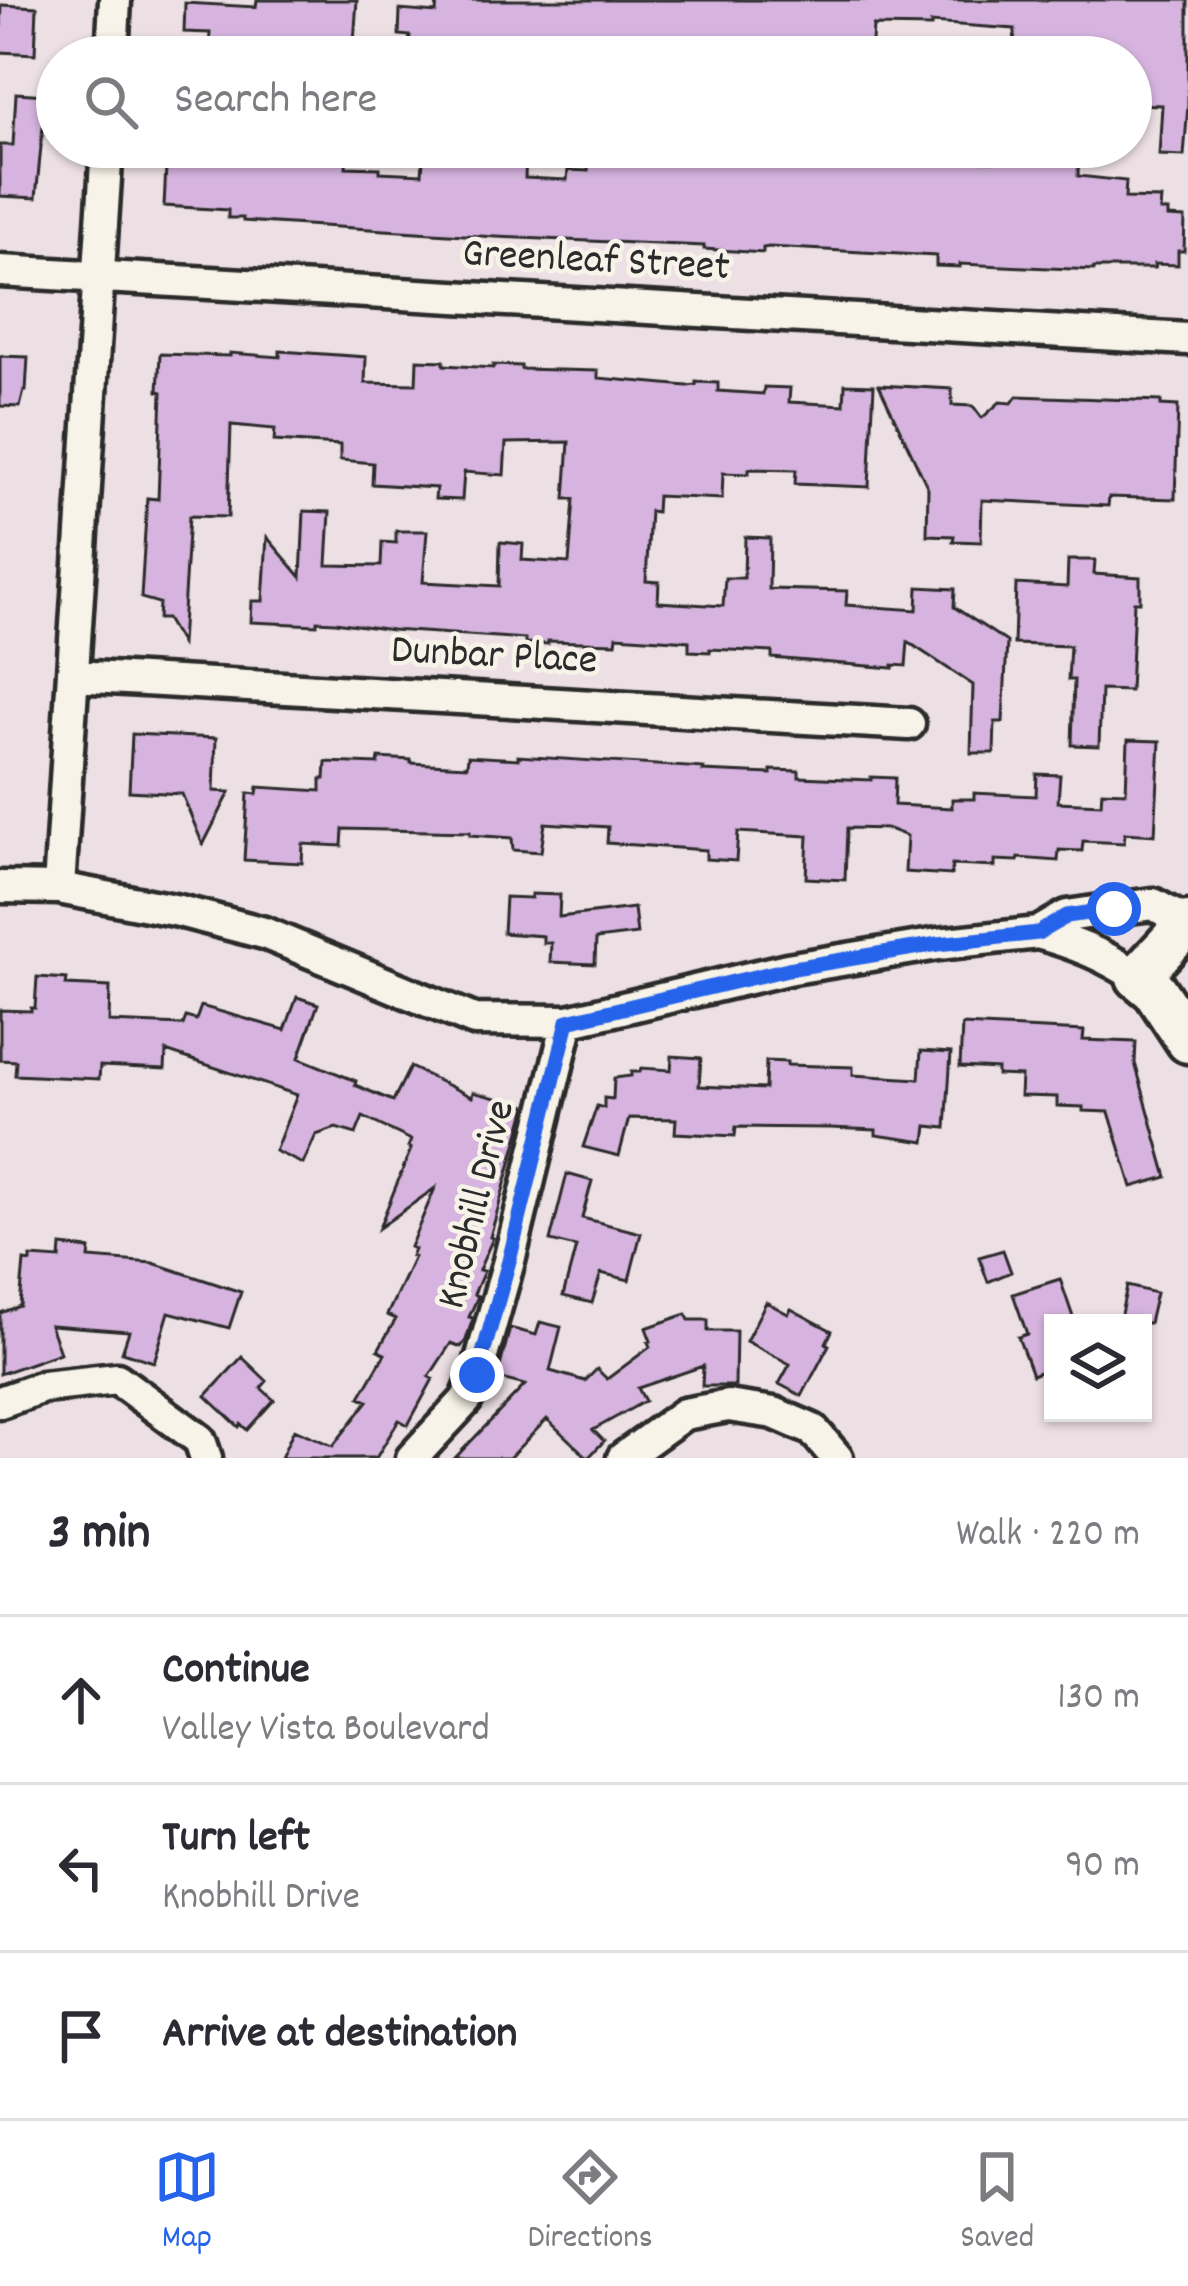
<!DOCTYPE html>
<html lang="en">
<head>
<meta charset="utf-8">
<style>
	:root { --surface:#fff; --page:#f7f7f7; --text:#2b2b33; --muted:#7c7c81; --line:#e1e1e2; --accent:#2563eb }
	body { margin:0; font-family:Dekko,sans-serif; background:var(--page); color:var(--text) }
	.controls { position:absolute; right:36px; bottom:36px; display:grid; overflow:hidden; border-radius:0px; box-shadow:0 3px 9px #0004 }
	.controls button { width:108px; height:108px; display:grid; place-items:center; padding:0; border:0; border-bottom:3px solid var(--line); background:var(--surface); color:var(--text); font:60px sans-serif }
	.stop { position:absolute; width:36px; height:36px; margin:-27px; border:9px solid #2563eb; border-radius:50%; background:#fff }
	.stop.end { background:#2563eb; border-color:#fff; box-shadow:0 3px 12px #0008 }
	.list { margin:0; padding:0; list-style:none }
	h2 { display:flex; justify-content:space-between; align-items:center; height:156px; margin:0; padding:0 48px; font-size:51px }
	h2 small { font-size:39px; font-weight:400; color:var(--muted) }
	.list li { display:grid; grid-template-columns:78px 1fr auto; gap:36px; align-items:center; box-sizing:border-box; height:168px; padding:0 48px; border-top:3px solid var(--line) }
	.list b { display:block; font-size:45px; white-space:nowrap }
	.list p { margin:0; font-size:39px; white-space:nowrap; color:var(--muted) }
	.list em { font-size:39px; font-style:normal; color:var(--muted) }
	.icon { flex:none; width:66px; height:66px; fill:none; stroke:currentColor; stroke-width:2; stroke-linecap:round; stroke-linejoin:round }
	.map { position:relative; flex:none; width:1188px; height:1458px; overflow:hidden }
	.search { position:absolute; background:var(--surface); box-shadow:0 3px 9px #0004; left:36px; right:36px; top:36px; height:132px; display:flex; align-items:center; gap:30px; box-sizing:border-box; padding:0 42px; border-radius:66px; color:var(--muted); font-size:45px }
	.sheet { height:660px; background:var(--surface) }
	nav { display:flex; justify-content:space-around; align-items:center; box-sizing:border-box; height:168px; border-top:3px solid var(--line); background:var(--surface); font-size:33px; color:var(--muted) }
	nav a { display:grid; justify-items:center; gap:6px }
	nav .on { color:var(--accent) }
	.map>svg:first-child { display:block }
	.building { fill:#d6b4df; stroke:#2b2b2b; stroke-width:3 }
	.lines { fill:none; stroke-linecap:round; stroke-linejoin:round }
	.minor-casing { stroke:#2b2b2b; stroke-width:39 }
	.secondary-casing { stroke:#2b2b2b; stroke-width:51 }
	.minor { stroke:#f7f3e8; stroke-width:30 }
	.secondary { stroke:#f7f3e8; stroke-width:42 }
	.route { stroke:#2563eb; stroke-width:15 }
	.labels { text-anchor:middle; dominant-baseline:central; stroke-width:9; stroke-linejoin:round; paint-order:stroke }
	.street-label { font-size:42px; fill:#2b2b2b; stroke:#f7f3e8 }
</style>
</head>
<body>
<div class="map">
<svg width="1188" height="1458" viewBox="0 0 1188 1458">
	<rect width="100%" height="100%" fill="#ede0e5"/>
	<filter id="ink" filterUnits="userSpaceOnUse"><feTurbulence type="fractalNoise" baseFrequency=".00833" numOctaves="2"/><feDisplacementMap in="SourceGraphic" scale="24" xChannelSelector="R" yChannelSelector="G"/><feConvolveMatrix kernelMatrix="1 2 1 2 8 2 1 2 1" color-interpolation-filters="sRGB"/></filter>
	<g filter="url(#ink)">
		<!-- building -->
		<path class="building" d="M 257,0 L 357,0 L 353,57 L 209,48 L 210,33 L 184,32 L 185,3 L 256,7 Z
			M 437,0 L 1188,0 L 1188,105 L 1184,156 L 1159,155 L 1162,105 L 1131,104 L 1131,57 L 1013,57 L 1015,29 L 931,23 L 931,27 L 873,26 L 871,57 L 424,57 L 425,43 L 409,42 L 410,36 L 399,35 L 400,10 L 436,13 Z
			M 2,5 L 37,7 L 35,54 L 0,52 Z
			M 16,93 L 46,95 L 36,198 L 0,196 L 0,145 L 13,145 Z
			M 167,147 L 211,147 L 292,154 L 292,149 L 322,151 L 322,147 L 348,147 L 346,167 L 380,168 L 380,172 L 422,174 L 424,147 L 477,147 L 477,152 L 526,154 L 525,178 L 567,180 L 568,170 L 588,171 L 589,147 L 937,147 L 937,159 L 1041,163 L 1041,160 L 1049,160 L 1050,147 L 1079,147 L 1078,176 L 1126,181 L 1125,198 L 1161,199 L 1160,211 L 1168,211 L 1168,217 L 1185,218 L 1184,251 L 1178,251 L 1178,265 L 1154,264 L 1155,268 L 1094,268 L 1094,270 L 960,264 L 960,267 L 936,266 L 936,256 L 769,247 L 763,248 L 763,253 L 704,249 L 704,246 L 496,237 L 243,221 L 243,218 L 228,218 L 228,210 L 164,206 Z
			M 280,351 L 366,357 L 365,383 L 416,384 L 417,360 L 444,361 L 444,365 L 493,368 L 493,365 L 521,366 L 521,369 L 598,371 L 598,378 L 687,386 L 696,385 L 696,382 L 718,383 L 718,391 L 763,394 L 764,387 L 790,388 L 789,402 L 844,405 L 845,384 L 874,385 L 869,487 L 795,484 L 796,470 L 749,469 L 749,474 L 723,473 L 722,499 L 657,496 L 656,512 L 650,511 L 646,581 L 659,582 L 658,602 L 723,606 L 725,578 L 744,578 L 745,537 L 770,538 L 769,589 L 847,591 L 846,605 L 917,610 L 918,587 L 955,589 L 954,607 L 1007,642 L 1003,722 L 995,722 L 994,753 L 971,753 L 973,685 L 908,642 L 906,666 L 893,665 L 893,668 L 772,658 L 772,652 L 710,649 L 710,652 L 689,651 L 689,641 L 617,636 L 616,643 L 548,641 L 548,644 L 525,643 L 525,639 L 392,630 L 335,622 L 317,621 L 317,625 L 251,622 L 252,601 L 263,601 L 267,537 L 301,577 L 304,511 L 330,512 L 327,565 L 381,566 L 382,542 L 396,543 L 396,531 L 427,531 L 423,582 L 499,586 L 500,542 L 523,544 L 522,560 L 569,563 L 574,499 L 565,499 L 569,442 L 506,443 L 504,475 L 464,472 L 462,500 L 435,499 L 436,488 L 372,484 L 373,463 L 340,460 L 340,445 L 274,441 L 275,429 L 231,425 L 228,517 L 189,516 L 181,644 L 166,619 L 158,619 L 159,603 L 141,598 L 147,498 L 158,499 L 162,392 L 158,391 L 160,354 L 230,356 L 230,353 L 280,357 Z
			M 0,356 L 28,357 L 26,391 L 24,391 L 20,407 L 0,406 Z
			M 879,385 L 952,389 L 952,405 L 973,406 L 982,418 L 1000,402 L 1012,403 L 1017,396 L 1161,401 L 1161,405 L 1178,406 L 1175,499 L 1109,497 L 1108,506 L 982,500 L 981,542 L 953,541 L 954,536 L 927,535 L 928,488 Z
			M 1068,560 L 1095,560 L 1094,574 L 1140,577 L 1140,602 L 1134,602 L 1130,691 L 1101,690 L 1099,746 L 1072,745 L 1074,680 L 1068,680 L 1070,646 L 1014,644 L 1016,584 L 1067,587 Z
			M 132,734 L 216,738 L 214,791 L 230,792 L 203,845 L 182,794 L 129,791 Z
			M 1128,740 L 1160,741 L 1155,835 L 1125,833 L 1124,843 L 1083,841 L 1082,851 L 1059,850 L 1058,861 L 1019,858 L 1018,861 L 995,860 L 995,867 L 952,865 L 951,875 L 905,872 L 907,836 L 889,829 L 847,828 L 845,880 L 806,878 L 808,836 L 738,832 L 736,861 L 706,859 L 706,850 L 607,843 L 608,827 L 545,823 L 541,852 L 513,850 L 512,838 L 470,835 L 470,832 L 343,829 L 342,846 L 303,844 L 302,863 L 244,860 L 248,793 L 257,794 L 258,787 L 321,791 L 321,779 L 325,779 L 326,762 L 378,764 L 379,758 L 411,760 L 411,763 L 467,766 L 468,756 L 518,759 L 518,756 L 704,768 L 703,771 L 771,774 L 771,770 L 799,771 L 799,777 L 871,780 L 871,777 L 895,778 L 894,805 L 952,808 L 952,799 L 974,799 L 974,793 L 1036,796 L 1037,774 L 1060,775 L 1058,802 L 1101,804 L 1102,791 L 1126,792 Z
			M 531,894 L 560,895 L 559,917 L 634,908 L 637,934 L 596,939 L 595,964 L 550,962 L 551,943 L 543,943 L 543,936 L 503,933 L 505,897 L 531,898 Z
			M 37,977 L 67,979 L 66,985 L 110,987 L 109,1022 L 183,1025 L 186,1017 L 196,1020 L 201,1006 L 285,1030 L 297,997 L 318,1004 L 299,1058 L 356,1081 L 355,1085 L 393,1101 L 410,1067 L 472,1097 L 473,1092 L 527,1106 L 490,1237 L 493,1238 L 479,1270 L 484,1271 L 474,1294 L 478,1296 L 469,1317 L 473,1318 L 466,1340 L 461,1347 L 451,1343 L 429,1377 L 433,1379 L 408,1425 L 399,1420 L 376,1458 L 281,1458 L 294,1429 L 333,1446 L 368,1401 L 360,1397 L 385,1354 L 378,1350 L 396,1319 L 387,1315 L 414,1257 L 411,1256 L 414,1249 L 410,1247 L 435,1188 L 379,1228 L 411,1149 L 408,1147 L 411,1140 L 363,1117 L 356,1134 L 336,1128 L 316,1135 L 303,1164 L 275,1151 L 297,1095 L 166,1051 L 165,1069 L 100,1066 L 99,1079 L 15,1075 L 16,1061 L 0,1060 L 0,1010 L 31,1011 L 31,1008 L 35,1008 Z
			M 962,1025 L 1084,1031 L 1083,1040 L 1136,1042 L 1135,1063 L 1167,1177 L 1132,1187 L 1109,1112 L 1083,1111 L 1083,1107 L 1057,1106 L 1057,1097 L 1020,1096 L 1021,1076 L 997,1075 L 997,1069 L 960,1067 Z
			M 921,1051 L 951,1053 L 946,1128 L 927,1126 L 925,1142 L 876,1135 L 876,1130 L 830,1128 L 736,1127 L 735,1136 L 675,1133 L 676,1119 L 629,1118 L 619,1156 L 583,1147 L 597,1106 L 604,1108 L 604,1098 L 613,1099 L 614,1078 L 631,1076 L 631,1072 L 640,1072 L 641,1068 L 671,1070 L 672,1056 L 701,1058 L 699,1086 L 765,1089 L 766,1061 L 787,1062 L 787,1065 L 853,1067 L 853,1075 L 919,1079 Z
			M 567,1174 L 592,1181 L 582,1218 L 641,1233 L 629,1280 L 601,1273 L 592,1303 L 563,1296 L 576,1247 L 550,1241 Z
			M 61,1246 L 90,1249 L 89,1258 L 153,1263 L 241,1292 L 229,1328 L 169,1312 L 154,1362 L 122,1352 L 129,1331 L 50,1325 L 60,1353 L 0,1374 L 0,1313 L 20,1306 L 24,1261 L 31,1262 L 31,1257 L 60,1259 Z
			M 1003,1250 L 1011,1272 L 988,1282 L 979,1257 Z
			M 1060,1279 L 1075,1323 L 1053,1323 L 1053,1367 L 1032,1375 L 1018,1337 L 1027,1334 L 1013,1294 Z
			M 1127,1286 L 1156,1293 L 1149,1323 L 1119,1323 Z
			M 766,1302 L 788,1314 L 791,1309 L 832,1331 L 826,1343 L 829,1345 L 802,1396 L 779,1384 L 790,1364 L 746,1341 Z
			M 686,1314 L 689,1320 L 708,1320 L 708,1331 L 736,1331 L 735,1386 L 702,1386 L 703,1366 L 638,1388 L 645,1401 L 593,1430 L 604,1441 L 588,1458 L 547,1419 L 509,1458 L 455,1458 L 525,1385 L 497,1378 L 510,1328 L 536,1335 L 540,1322 L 561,1327 L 550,1371 L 585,1381 L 597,1369 L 607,1379 L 650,1347 L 648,1342 L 651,1341 L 646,1328 Z
			M 242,1357 L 267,1381 L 261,1388 L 274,1400 L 247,1430 L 241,1424 L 239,1427 L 206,1396 Z"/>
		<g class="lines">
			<!-- minor casing -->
			<g class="minor-casing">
				<path id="minor" d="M 112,57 L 115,0
					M 0,271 L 1188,339
					M 74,676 L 909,724
					M 0,887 L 59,888 L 179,911 L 264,933 L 474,1020 L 568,1021 L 787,969 L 938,944 L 1038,933 L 1067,916 L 1114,909 L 1153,904 L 1188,923
					M 59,888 L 107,147
					M 1038,933 C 1077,944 1104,955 1138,977
					M 0,1402 L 43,1387 L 117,1379 L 200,1440 L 206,1458
					M 412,1458 L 466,1400 L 477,1374 L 509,1261 L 568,1021
					M 623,1458 L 684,1414 L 728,1406 L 774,1413 L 813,1430 L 837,1458"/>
			</g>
			<!-- secondary casing -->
			<g class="secondary-casing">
				<path id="secondary" d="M 1188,923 L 1138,977 L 1155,991 L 1188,1041"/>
			</g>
			<!-- minor -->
			<use href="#minor" class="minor"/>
			<!-- secondary -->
			<use href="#secondary" class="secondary"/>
		</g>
	</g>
	<g class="lines" filter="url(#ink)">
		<!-- route -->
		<path class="route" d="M 477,1375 L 509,1261 L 568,1021 L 788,969 L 938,944 L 1038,933 L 1067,916 L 1114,909"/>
	</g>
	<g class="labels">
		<!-- street labels -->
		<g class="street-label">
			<text transform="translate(596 263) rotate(3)">Greenleaf Street</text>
			<text transform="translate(494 658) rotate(3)">Dunbar Place</text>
			<text transform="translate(479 1205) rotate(-76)">Knobhill Drive</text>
		</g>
	</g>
</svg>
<div class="controls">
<button><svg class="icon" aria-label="layers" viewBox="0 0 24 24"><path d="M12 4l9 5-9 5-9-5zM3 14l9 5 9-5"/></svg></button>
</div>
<div class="stop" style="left:1114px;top:909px"></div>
<div class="stop end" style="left:477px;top:1375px"></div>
<div class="search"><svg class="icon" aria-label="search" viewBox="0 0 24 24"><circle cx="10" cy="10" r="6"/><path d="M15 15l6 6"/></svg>Search here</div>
</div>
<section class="sheet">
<h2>3 min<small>Walk · 220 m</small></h2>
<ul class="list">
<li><svg class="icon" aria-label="ahead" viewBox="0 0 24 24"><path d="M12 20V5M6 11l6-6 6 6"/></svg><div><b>Continue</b><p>Valley Vista Boulevard</p></div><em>130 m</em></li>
<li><svg class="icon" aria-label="left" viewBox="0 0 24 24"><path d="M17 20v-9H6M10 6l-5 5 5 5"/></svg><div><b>Turn left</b><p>Knobhill Drive</p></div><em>90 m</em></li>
<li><svg class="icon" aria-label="arrive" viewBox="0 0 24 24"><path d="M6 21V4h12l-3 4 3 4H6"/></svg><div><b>Arrive at destination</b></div></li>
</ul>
</section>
<nav>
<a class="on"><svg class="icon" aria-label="map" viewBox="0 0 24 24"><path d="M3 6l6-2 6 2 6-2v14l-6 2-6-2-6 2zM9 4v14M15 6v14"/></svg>Map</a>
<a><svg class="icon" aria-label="directions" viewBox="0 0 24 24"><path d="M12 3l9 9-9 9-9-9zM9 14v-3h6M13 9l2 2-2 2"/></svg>Directions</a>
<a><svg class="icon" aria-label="saved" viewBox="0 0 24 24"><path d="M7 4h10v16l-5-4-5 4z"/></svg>Saved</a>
</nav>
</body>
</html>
